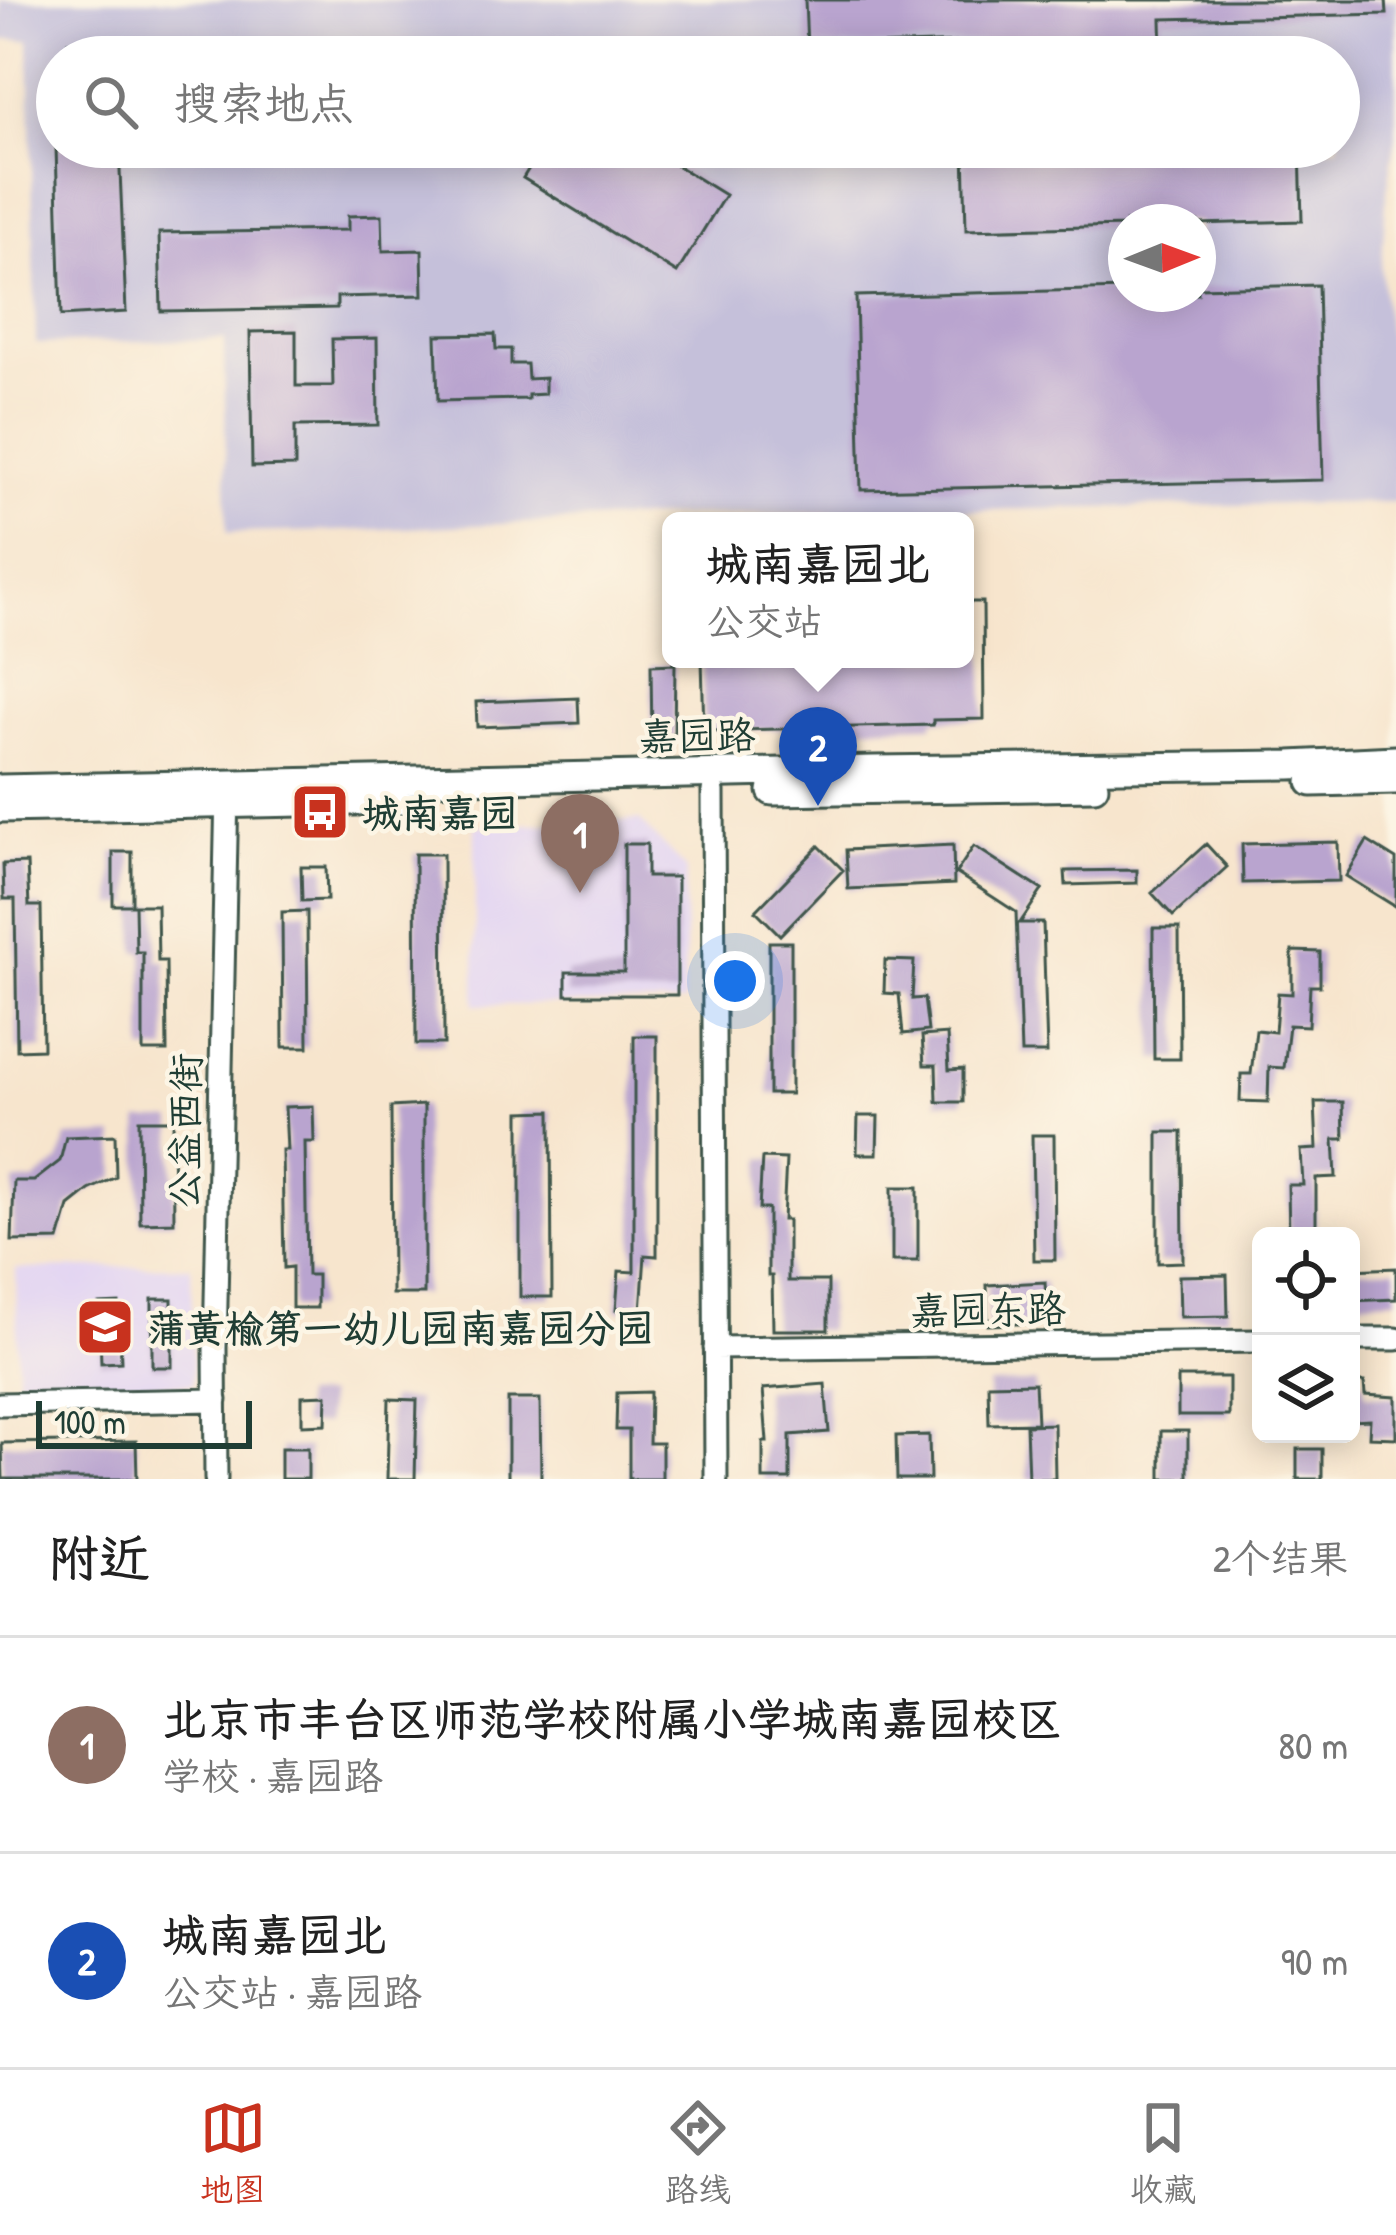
<!DOCTYPE html>
<html lang="zh">
<head>
<meta charset="utf-8">
<style>
	:root { --surface:#fff; --page:#f6f6f6; --text:#222; --muted:#767676; --line:#e0e0e0; --accent:#c8321e }
	body { margin:0; font-family:"Patrick Hand","LXGW WenKai TC",sans-serif; background:var(--page); color:var(--text) }
	.controls { position:absolute; right:36px; bottom:36px; display:grid; overflow:hidden; border-radius:18px; box-shadow:0 6px 30px #0003 }
	.controls button { width:108px; height:108px; display:grid; place-items:center; padding:0; border:0; border-bottom:3px solid var(--line); background:var(--surface); color:var(--text); font:60px sans-serif }
	.compass { position:absolute; left:1108px; top:204px; width:108px; height:108px; border-radius:50%; background:var(--surface); box-shadow:0 6px 30px #0003; rotate:89deg }
	.scale { position:absolute; left:36px; bottom:30px; width:216px; box-sizing:border-box; padding-left:12px; border:6px solid #1f3d34; border-top:0; font-size:33px; line-height:42px; white-space:nowrap; color:#1f3d34; -webkit-text-stroke:9px #fcf5e5; paint-order:stroke }
	.you { position:absolute; left:735px; top:981px; width:42px; height:42px; margin:-30px; border:9px solid #fff; border-radius:50%; background:#1a73e8; box-shadow:0 0 0 18px #1a73e833 }
	.badge { display:grid; place-items:center; width:78px; height:78px; border-radius:50%; background:var(--accent); color:#fff; font-size:39px; font-weight:700 }
	.pin { position:absolute; translate:-50% -99px; filter:drop-shadow(0 3px 6px #0008) }
	.pin::after { content:''; position:absolute; top:63px; width:42px; height:36px; background:inherit; clip-path:polygon(0 0,100% 0,50% 100%) }
	.popup { position:absolute; left:662px; top:512px; width:312px; height:156px; box-sizing:border-box; display:grid; place-content:center; border-radius:18px; background:var(--surface); filter:drop-shadow(0 3px 9px #0005); font-size:39px; white-space:nowrap; color:var(--muted) }
	.popup b { font-size:45px; color:var(--text) }
	.popup::after { content:''; position:absolute; left:50%; top:100%; margin-left:-24px; border:24px solid transparent; border-top-color:var(--surface) }
	.list { margin:0; padding:0; list-style:none }
	h2 { display:flex; justify-content:space-between; align-items:center; height:156px; margin:0; padding:0 48px; font-size:51px }
	h2 small { font-size:39px; font-weight:400; color:var(--muted) }
	.list li { display:grid; grid-template-columns:78px 1fr auto; gap:36px; align-items:center; box-sizing:border-box; height:216px; padding:0 48px; border-top:3px solid var(--line) }
	.list b { display:block; font-size:45px; white-space:nowrap }
	.list p { margin:0; font-size:39px; white-space:nowrap; color:var(--muted) }
	.list em { font-size:39px; font-style:normal; color:var(--muted) }
	.icon { flex:none; width:66px; height:66px; fill:none; stroke:currentColor; stroke-width:2; stroke-linecap:round; stroke-linejoin:round }
	.map { position:relative; flex:none; width:1396px; height:1479px; overflow:hidden }
	.search { position:absolute; background:var(--surface); box-shadow:0 6px 30px #0003; left:36px; right:36px; top:36px; height:132px; display:flex; align-items:center; gap:30px; box-sizing:border-box; padding:0 42px; border-radius:66px; color:var(--muted); font-size:45px }
	.sheet { height:588px; background:var(--surface) }
	nav { display:flex; justify-content:space-around; align-items:center; box-sizing:border-box; height:168px; border-top:3px solid var(--line); background:var(--surface); font-size:33px; color:var(--muted) }
	nav a { display:grid; justify-items:center; gap:6px }
	nav .on { color:var(--accent) }
	.map>svg:first-child { display:block }
	.built { fill:#e2d4f3 }
	.industrial { fill:#c5c0da; fill-rule:evenodd }
	.building { fill:#b9a4cf }
	.lines { fill:none; stroke-linecap:round; stroke-linejoin:round }
	.minor-casing { stroke:#3f564b; stroke-width:27 }
	.major-casing { stroke:#3f564b; stroke-width:33 }
	.minor { stroke:#fff; stroke-width:21 }
	.major { stroke:#fff; stroke-width:27 }
	.labels { text-anchor:middle; dominant-baseline:central; stroke-width:9; stroke-linejoin:round; paint-order:stroke }
	.street-label { font-size:39px; fill:#1f3d34; stroke:#fcf5e5 }
	.poi-label { font-size:39px; font-weight:bold; fill:#1f3d34; stroke:#fcf5e5; text-anchor:start }
</style>
</head>
<body>
<div class="map">
<svg width="1396" height="1479" viewBox="0 0 1396 1479">
	<rect width="100%" height="100%" fill="#fcf5e5"/>
	<filter id="ink" filterUnits="userSpaceOnUse"><feTurbulence type="fractalNoise" baseFrequency=".00833" numOctaves="2"/><feDisplacementMap in="SourceGraphic" scale="24" xChannelSelector="R" yChannelSelector="G"/><feConvolveMatrix kernelMatrix="1 2 1 2 8 2 1 2 1" color-interpolation-filters="sRGB"/></filter>
	<filter id="wash" filterUnits="userSpaceOnUse"><feTurbulence type="fractalNoise" baseFrequency=".004" numOctaves="4" result="noise"/><feDisplacementMap in="SourceGraphic" scale="48" xChannelSelector="R" yChannelSelector="G"/><feGaussianBlur stdDeviation="2.7" result="paint"/><feColorMatrix in="noise" values="0 0 0 0 0 0 0 0 0 0 0 0 0 0 0 0 0 1.4 0 .05"/><feComposite in="paint" operator="in"/></filter>
	<g filter="url(#wash)">
		<rect width="100%" height="100%" fill="#f7e5cd"/>
		<!-- built -->
		<path class="built" d="M 640,820 L 686,870 L 684,1003 L 475,1005 L 475,826 Z
			M 191,1266 L 193,1384 L 18,1387 L 16,1269 Z"/>
		<!-- industrial -->
		<path class="industrial" d="M 0,0 L 1396,0 L 1396,137 L 1387,190 L 1381,270 L 1396,401 L 1396,502 L 683,516 L 340,531 L 227,533 L 224,339 L 36,344 L 29,40 L 0,40 ZM 57,57 L 1339,57 L 1339,147 L 57,147 ZM 1126,222 L 1198,222 L 1198,294 L 1126,294 Z"/>
		<g id="blocks">
			<!-- building -->
			<path class="building" d="M 805,0 L 1386,0 L 1387,14 L 1161,19 L 1162,57 L 997,57 L 996,41 L 807,47 Z
				M 68,42 L 134,42 L 134,57 L 68,57 Z
				M 56,147 L 119,147 L 126,312 L 61,316 Z
				M 542,147 L 647,147 L 725,195 L 677,273 L 523,178 Z
				M 964,147 L 1300,147 L 1302,221 L 1198,224 L 1198,222 L 1126,222 L 1126,226 L 966,230 Z
				M 382,215 L 383,251 L 422,250 L 423,295 L 337,297 L 337,308 L 161,311 L 159,233 L 348,230 L 348,216 Z
				M 1318,285 L 1323,480 L 861,490 L 856,296 L 1126,289 L 1126,294 L 1198,294 L 1198,288 Z
				M 296,331 L 296,386 L 333,386 L 332,339 L 377,338 L 378,425 L 295,426 L 295,466 L 252,467 L 250,332 Z
				M 495,334 L 496,349 L 511,349 L 511,364 L 527,364 L 528,379 L 545,378 L 545,394 L 528,395 L 528,399 L 438,401 L 436,335 Z
				M 965,602 L 983,602 L 984,719 L 933,720 L 933,725 L 704,731 L 702,659 L 965,659 Z
				M 675,664 L 674,738 L 652,739 L 651,665 Z
				M 578,698 L 579,723 L 477,727 L 476,702 Z
				M 1367,841 L 1396,859 L 1396,907 L 1346,876 Z
				M 1338,842 L 1339,881 L 1243,883 L 1242,844 Z
				M 624,844 L 647,844 L 647,877 L 677,877 L 677,995 L 566,995 L 566,972 L 624,972 Z
				M 1206,844 L 1227,867 L 1173,916 L 1152,893 Z
				M 953,845 L 954,884 L 848,889 L 846,850 Z
				M 819,846 L 843,870 L 780,935 L 756,911 Z
				M 974,846 L 1042,890 L 1020,923 L 1043,923 L 1047,1053 L 1021,1053 L 1016,912 L 956,873 Z
				M 113,852 L 132,852 L 132,905 L 113,905 Z
				M 415,854 L 443,854 L 444,1044 L 416,1044 Z
				M 27,863 L 29,906 L 41,906 L 43,1049 L 17,1050 L 15,899 L 4,899 L 3,864 Z
				M 301,867 L 326,867 L 327,900 L 302,901 Z
				M 1137,870 L 1137,883 L 1066,885 L 1065,871 Z
				M 135,905 L 157,905 L 158,961 L 166,961 L 167,1051 L 143,1051 L 143,952 L 136,952 Z
				M 307,911 L 308,1047 L 283,1047 L 282,912 Z
				M 1153,928 L 1179,928 L 1180,1059 L 1154,1059 Z
				M 769,942 L 791,942 L 791,1094 L 769,1094 Z
				M 1292,951 L 1320,952 L 1320,986 L 1310,986 L 1308,1026 L 1289,1025 L 1284,1068 L 1269,1067 L 1268,1102 L 1240,1101 L 1241,1074 L 1251,1074 L 1256,1030 L 1275,1032 L 1278,993 L 1292,994 Z
				M 885,960 L 914,961 L 912,999 L 924,998 L 928,1031 L 903,1034 L 899,994 L 884,993 Z
				M 947,1034 L 949,1070 L 963,1069 L 963,1102 L 937,1102 L 936,1065 L 924,1065 L 922,1036 Z
				M 634,1036 L 657,1036 L 657,1256 L 645,1255 L 641,1311 L 616,1310 L 619,1271 L 634,1272 Z
				M 1315,1102 L 1343,1102 L 1344,1139 L 1334,1139 L 1336,1177 L 1316,1178 L 1316,1236 L 1289,1236 L 1288,1185 L 1303,1185 L 1301,1150 L 1317,1149 Z
				M 424,1105 L 424,1294 L 392,1294 L 391,1107 Z
				M 313,1106 L 314,1142 L 305,1142 L 307,1275 L 317,1275 L 317,1308 L 292,1308 L 292,1267 L 284,1268 L 282,1150 L 287,1150 L 285,1107 Z
				M 551,1111 L 552,1297 L 520,1297 L 520,1112 Z
				M 858,1116 L 878,1116 L 877,1154 L 857,1154 Z
				M 139,1120 L 173,1120 L 174,1222 L 140,1223 Z
				M 1158,1132 L 1182,1132 L 1183,1262 L 1158,1263 Z
				M 115,1135 L 116,1177 L 89,1190 L 69,1206 L 59,1240 L 12,1241 L 14,1181 L 34,1181 L 60,1161 L 66,1137 Z
				M 1032,1135 L 1054,1135 L 1055,1260 L 1034,1260 Z
				M 762,1158 L 786,1159 L 783,1220 L 788,1220 L 788,1281 L 828,1281 L 828,1330 L 773,1330 L 772,1276 L 768,1276 L 768,1209 L 759,1209 Z
				M 892,1187 L 918,1187 L 918,1261 L 892,1261 Z
				M 1396,1268 L 1396,1299 L 1351,1301 L 1351,1270 Z
				M 1227,1275 L 1228,1316 L 1180,1317 L 1179,1276 Z
				M 1045,1282 L 1047,1323 L 988,1325 L 987,1285 Z
				M 152,1299 L 172,1299 L 172,1367 L 152,1367 Z
				M 119,1303 L 121,1362 L 101,1363 L 99,1304 Z
				M 1178,1377 L 1229,1377 L 1229,1416 L 1178,1416 Z
				M 1351,1382 L 1364,1382 L 1365,1395 L 1396,1397 L 1396,1438 L 1369,1437 L 1370,1420 L 1351,1421 Z
				M 1035,1383 L 1037,1423 L 989,1424 L 988,1384 Z
				M 825,1384 L 829,1432 L 790,1435 L 790,1479 L 763,1479 L 763,1442 L 767,1442 L 763,1389 Z
				M 650,1392 L 649,1443 L 662,1443 L 662,1479 L 629,1479 L 629,1430 L 616,1430 L 617,1393 Z
				M 327,1395 L 326,1424 L 302,1425 L 302,1396 Z
				M 389,1399 L 417,1400 L 415,1479 L 387,1479 Z
				M 508,1399 L 540,1399 L 541,1479 L 508,1479 Z
				M 1054,1424 L 1055,1479 L 1028,1479 L 1026,1425 Z
				M 1161,1431 L 1188,1431 L 1188,1479 L 1161,1479 Z
				M 929,1435 L 930,1479 L 897,1479 L 896,1436 Z
				M 136,1441 L 137,1479 L 3,1479 L 2,1443 Z
				M 281,1448 L 308,1448 L 308,1479 L 281,1479 Z
				M 1297,1449 L 1322,1449 L 1322,1479 L 1297,1479 Z"/>
		</g>
	</g>
	<g filter="url(#ink)">
		<use href="#blocks" fill-opacity="0" stroke="#3f564b" stroke-width="3"/>
		<g class="lines">
			<!-- minor casing -->
			<g class="minor-casing">
				<path id="minor" d="M 713,791 L 716,1479
					M 1351,1339 L 1396,1339
					M 715,1348 L 1261,1341
					M 0,1404 L 216,1400
					M 216,1479 L 215,1348 L 227,791"/>
			</g>
			<!-- major casing -->
			<g class="major-casing">
				<path id="major" d="M 1312,782 L 1396,780
					M 0,789 L 874,770 L 1290,765 L 1396,760
					M 772,791 L 1094,786
					M 0,808 L 404,800"/>
			</g>
			<!-- minor -->
			<use href="#minor" class="minor"/>
			<!-- major -->
			<use href="#major" class="major"/>
		</g>
	</g>
	<!-- icons -->
	<defs>
		<g id="bus-square" transform="scale(3)"><rect x="-9" y="-9" width="18" height="18" rx="4" fill="#c8321e" stroke="#fcf5e5"/><path d="M-5-6H5V4H4V6H2V4H-2V6H-4V4H-5ZM-3.5-4V0h7V-4ZM-3.5 1.2v1.5H-2V1.2ZM2 1.2v1.5H3.5V1.2Z" fill="#fff"/></g>
		<g id="school-square" transform="scale(3)"><rect x="-9" y="-9" width="18" height="18" rx="4" fill="#c8321e" stroke="#fcf5e5"/><path d="M0-5L7-2L0 1L-7-2ZM-4 1L0 2.5L4 1V4Q0 6-4 4Z" fill="#fff"/></g>
	</defs>
	<g fill-rule="evenodd">
		<use href="#bus-square" x="320" y="812"/>
		<use href="#school-square" x="105" y="1327"/>
	</g>
	<g class="labels">
		<!-- street labels -->
		<g class="street-label">
			<text transform="translate(697 735) rotate(-1)">嘉园路</text>
			<text transform="translate(184 1131) rotate(-89)">公益西街</text>
			<text transform="translate(988 1309) rotate(-1)">嘉园东路</text>
		</g>
		<!-- poi labels -->
		<g class="poi-label">
			<text x="362" y="812">城南嘉园</text>
			<text x="147" y="1327">蒲黄榆第一幼儿园南嘉园分园</text>
		</g>
	</g>
</svg>
<div class="controls">
<button><svg class="icon" aria-label="locate" viewBox="0 0 24 24"><circle cx="12" cy="12" r="6"/><path d="M12 2v4M12 18v4M2 12h4M18 12h4"/></svg></button>
<button><svg class="icon" aria-label="layers" viewBox="0 0 24 24"><path d="M12 4l9 5-9 5-9-5zM3 14l9 5 9-5"/></svg></button>
</div>
<svg class="compass" viewBox="-18 -18 36 36"><path d="M0-13l5 13h-10z" fill="#e53935"/><path d="M0 13l5-13h-10z" fill="#767676"/></svg>
<div class="scale">100 m</div>
<div class="you"></div>
<div class="pin badge" style="left:580px;top:893px;background:#8d6e63">1</div>
<div class="pin badge" style="left:818px;top:806px;background:#1a4fb4">2</div>
<div class="popup"><b>城南嘉园北</b>公交站</div>
<div class="search"><svg class="icon" aria-label="search" viewBox="0 0 24 24"><circle cx="10" cy="10" r="6"/><path d="M15 15l6 6"/></svg>搜索地点</div>
</div>
<section class="sheet">
<h2>附近<small>2个结果</small></h2>
<ul class="list">
<li><span class="badge" style="background:#8d6e63">1</span><div><b>北京市丰台区师范学校附属小学城南嘉园校区</b><p>学校 · 嘉园路</p></div><em>80 m</em></li>
<li><span class="badge" style="background:#1a4fb4">2</span><div><b>城南嘉园北</b><p>公交站 · 嘉园路</p></div><em>90 m</em></li>
</ul>
</section>
<nav>
<a class="on"><svg class="icon" aria-label="map" viewBox="0 0 24 24"><path d="M3 6l6-2 6 2 6-2v14l-6 2-6-2-6 2zM9 4v14M15 6v14"/></svg>地图</a>
<a><svg class="icon" aria-label="directions" viewBox="0 0 24 24"><path d="M12 3l9 9-9 9-9-9zM9 14v-3h6M13 9l2 2-2 2"/></svg>路线</a>
<a><svg class="icon" aria-label="saved" viewBox="0 0 24 24"><path d="M7 4h10v16l-5-4-5 4z"/></svg>收藏</a>
</nav>
</body>
</html>
